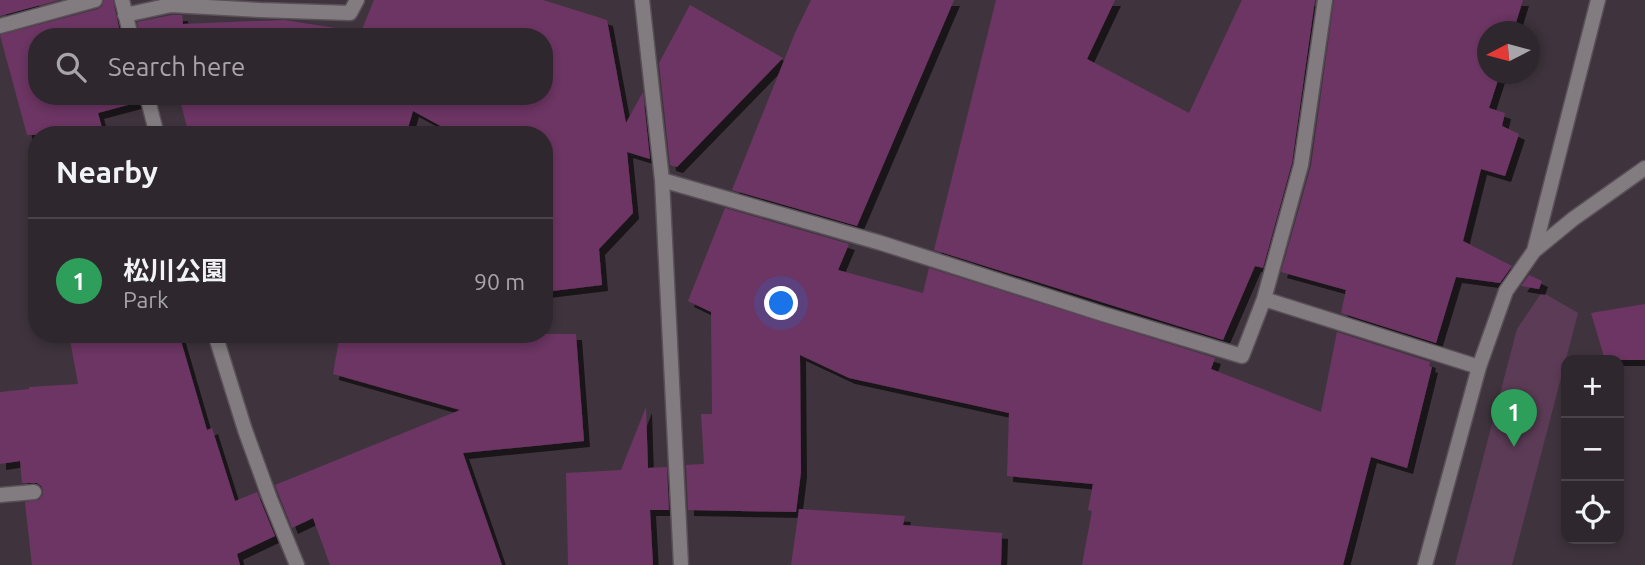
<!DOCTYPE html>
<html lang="en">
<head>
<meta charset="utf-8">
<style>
	:root { --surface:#2f272e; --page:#372f36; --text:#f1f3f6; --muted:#a7a5aa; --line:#4a444a; --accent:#bca0f2 }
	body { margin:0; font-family:Ubuntu,"Noto Sans JP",sans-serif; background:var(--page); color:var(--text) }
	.controls { position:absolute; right:21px; bottom:21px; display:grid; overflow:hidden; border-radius:14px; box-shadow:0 4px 10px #0003 }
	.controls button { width:63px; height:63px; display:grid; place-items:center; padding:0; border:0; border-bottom:2px solid var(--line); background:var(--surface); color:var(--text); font:35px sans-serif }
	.compass { position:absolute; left:1477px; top:21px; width:63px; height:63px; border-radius:50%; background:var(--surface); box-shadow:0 4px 10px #0003; rotate:264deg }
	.you { position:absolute; left:782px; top:304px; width:24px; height:24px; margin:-18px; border:5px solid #fff; border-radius:50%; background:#1a73e8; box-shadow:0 0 0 10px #1a73e833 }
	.badge { display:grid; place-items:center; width:46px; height:46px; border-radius:50%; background:var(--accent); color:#fff; font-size:23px; font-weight:700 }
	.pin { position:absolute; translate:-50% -58px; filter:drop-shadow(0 2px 4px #0008) }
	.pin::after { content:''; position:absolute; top:37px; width:24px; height:21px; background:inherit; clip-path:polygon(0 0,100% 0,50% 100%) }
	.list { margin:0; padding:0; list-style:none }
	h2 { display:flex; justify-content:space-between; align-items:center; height:91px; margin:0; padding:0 28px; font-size:30px }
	h2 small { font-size:23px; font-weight:400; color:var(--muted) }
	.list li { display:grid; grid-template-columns:46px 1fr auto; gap:21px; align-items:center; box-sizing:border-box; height:126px; padding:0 28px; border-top:2px solid var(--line) }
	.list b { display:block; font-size:26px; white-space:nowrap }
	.list p { margin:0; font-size:23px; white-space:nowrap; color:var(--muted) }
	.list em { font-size:23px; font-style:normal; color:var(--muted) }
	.icon { flex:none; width:38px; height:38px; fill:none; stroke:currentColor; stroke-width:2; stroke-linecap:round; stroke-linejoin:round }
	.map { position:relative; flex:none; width:1645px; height:565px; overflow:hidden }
	.search { position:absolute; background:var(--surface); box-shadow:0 4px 10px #0003; left:28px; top:28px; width:525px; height:77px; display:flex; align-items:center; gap:18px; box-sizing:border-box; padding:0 24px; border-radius:28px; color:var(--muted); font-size:26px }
	.panel { position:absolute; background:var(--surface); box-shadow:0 4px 10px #0003; left:28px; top:126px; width:525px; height:217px; border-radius:28px }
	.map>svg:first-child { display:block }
	.green { fill:#5c3b56 }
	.building { fill:#6c3663; filter:url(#shadow) }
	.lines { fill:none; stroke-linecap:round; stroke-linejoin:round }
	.street-casing { stroke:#5a5058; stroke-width:17 }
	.street { stroke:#827c81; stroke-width:14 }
</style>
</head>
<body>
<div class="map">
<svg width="1645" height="565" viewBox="0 0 1645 565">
	<defs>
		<filter id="shadow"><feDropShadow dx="6" dy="6" stdDeviation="0" flood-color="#0009"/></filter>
	</defs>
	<rect width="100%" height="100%" fill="#3f343d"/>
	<!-- green -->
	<path class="green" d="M 1542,292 L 1578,313 L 1512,565 L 1455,565 L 1517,329 Z"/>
	<!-- building -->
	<path class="building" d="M 0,0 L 59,0 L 0,16 Z
		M 104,0 L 113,0 L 121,37 L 37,37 L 37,96 L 138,96 L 139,102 L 98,113 L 104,135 L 27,135 L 0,35 L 98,9 L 102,6 Z
		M 374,0 L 543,0 L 607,20 L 626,123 L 643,92 L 650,159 L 627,152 L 633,213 L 599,249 L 602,285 L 544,292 L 544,135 L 457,135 L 413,111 L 406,135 L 189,135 L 179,96 L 544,96 L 544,37 L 140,37 L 137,22 L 172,15 L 182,15 L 183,24 L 284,20 L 361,32 Z
		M 811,0 L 954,0 L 857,226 L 732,190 L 795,33 Z
		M 996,0 L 1115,0 L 1087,59 L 1189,113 L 1242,0 L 1315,0 L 1292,163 L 1263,268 L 1255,266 L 1223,340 L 934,250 Z
		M 1334,0 L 1523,0 L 1513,32 L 1488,32 L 1488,74 L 1500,74 L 1489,108 L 1505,113 L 1502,126 L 1519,134 L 1505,176 L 1481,169 L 1463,241 L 1512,266 L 1500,283 L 1456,277 L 1436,343 L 1341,313 L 1346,290 L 1281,272 L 1311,166 Z
		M 690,5 L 783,58 L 677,167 L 670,165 L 659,63 Z
		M 725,208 L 849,244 L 838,270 L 923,293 L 929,268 L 1215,358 L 1211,369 L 1321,412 L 1337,332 L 1430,362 L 1429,366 L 1432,367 L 1407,468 L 1371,457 L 1343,565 L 1082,565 L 1092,511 L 1088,510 L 1093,484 L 1007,476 L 1009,413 L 849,378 L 800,355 L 801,472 L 796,512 L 688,510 L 686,465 L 704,464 L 701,414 L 712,414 L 711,312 L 688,301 Z
		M 1529,275 L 1542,281 L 1539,289 L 1521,286 Z
		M 1645,304 L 1645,360 L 1605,360 L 1591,313 Z
		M 69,334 L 179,334 L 207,430 L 212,428 L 235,501 L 257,492 L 275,536 L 237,554 L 240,565 L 32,565 L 25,502 L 39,500 L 43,495 L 43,490 L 41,486 L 37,483 L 22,483 L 20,461 L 0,464 L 0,392 L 29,389 L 29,387 L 78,384 Z
		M 340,334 L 408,334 L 427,340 L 469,334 L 576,334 L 584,441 L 463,453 L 502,565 L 330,565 L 313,518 L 292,528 L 275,485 L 460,410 L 333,374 Z
		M 646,407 L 648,468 L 667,467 L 669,510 L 650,510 L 653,565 L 568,565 L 566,473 L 621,470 Z
		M 799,509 L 905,516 L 903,525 L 1002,533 L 1001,565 L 791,565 Z"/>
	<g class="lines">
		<!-- street casing -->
		<g class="street-casing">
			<path id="street" d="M 122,0 L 131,37
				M 642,0 L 662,180 L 681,565
				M 1325,0 L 1301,165 L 1264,299 L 1479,367
				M 125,15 L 171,5 L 260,10 L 350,13 L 357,0
				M 0,26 L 95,0
				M 147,96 L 157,135
				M 662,180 L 881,243 L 1103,314 L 1242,356 L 1264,299
				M 1534,251 L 1598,0
				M 215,334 L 245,430 L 270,499 L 297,565
				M 0,495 L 34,492
				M 1425,565 L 1479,367 L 1506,291 L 1534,251 L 1573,219 L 1645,168"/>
		</g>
		<!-- street -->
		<use href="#street" class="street"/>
	</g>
</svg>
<div class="controls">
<button>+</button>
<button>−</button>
<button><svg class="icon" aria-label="locate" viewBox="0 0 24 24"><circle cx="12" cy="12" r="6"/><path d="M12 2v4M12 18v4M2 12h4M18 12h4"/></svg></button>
</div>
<svg class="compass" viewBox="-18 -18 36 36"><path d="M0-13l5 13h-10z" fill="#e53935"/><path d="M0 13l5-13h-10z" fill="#a7a5aa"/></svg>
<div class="you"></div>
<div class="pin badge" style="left:1514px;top:447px;background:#2e9e5b">1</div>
<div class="search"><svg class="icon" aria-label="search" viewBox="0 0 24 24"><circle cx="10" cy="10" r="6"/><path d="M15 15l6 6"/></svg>Search here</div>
<section class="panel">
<h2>Nearby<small></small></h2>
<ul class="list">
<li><span class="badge" style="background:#2e9e5b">1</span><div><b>松川公園</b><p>Park</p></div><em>90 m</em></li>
</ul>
</section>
</div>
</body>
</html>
